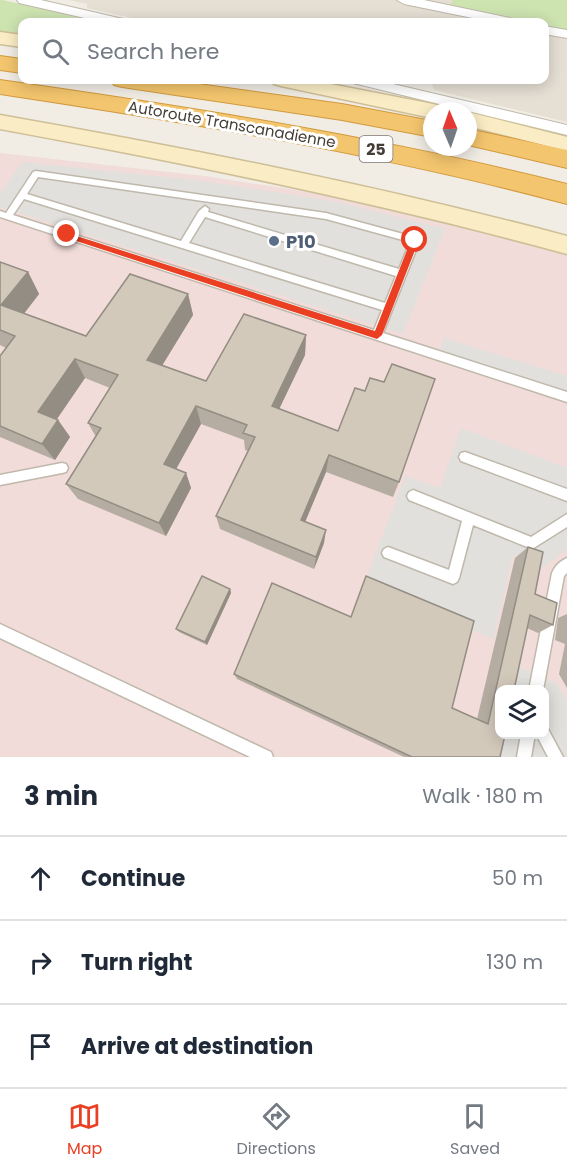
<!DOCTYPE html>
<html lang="en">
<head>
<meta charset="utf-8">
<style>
	:root { --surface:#fff; --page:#f6f6f7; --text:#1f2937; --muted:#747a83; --line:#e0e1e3; --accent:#ea3f23 }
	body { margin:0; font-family:Poppins,sans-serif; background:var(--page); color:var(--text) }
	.controls { position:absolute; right:18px; bottom:18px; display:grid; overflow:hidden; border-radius:12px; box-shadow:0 3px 15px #0003 }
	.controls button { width:54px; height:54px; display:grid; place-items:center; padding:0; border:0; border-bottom:2px solid var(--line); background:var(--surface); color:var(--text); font:30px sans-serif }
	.compass { position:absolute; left:423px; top:102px; width:54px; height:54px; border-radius:50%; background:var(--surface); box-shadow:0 3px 15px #0003; rotate:358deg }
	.stop { position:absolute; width:18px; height:18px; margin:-14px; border:4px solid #ea3f23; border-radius:50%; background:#fff }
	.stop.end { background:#ea3f23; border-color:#fff; box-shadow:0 2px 6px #0008 }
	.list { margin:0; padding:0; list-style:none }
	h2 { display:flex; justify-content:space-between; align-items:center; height:78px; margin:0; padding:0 24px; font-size:26px }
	h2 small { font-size:20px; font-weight:400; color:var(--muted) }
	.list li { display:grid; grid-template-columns:39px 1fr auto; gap:18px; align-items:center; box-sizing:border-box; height:84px; padding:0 24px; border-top:2px solid var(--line) }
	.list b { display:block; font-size:22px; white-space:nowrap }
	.list em { font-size:20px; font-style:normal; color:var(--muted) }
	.icon { flex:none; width:33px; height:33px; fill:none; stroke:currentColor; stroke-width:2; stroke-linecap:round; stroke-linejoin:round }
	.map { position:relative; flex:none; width:567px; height:757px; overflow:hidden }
	.search { position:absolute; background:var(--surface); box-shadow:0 3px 15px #0003; left:18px; right:18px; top:18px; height:66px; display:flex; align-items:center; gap:15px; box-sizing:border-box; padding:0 21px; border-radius:12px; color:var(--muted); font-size:22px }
	.sheet { height:330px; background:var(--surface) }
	nav { display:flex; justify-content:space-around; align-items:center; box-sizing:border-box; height:84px; border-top:2px solid var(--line); background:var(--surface); font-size:16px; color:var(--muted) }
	nav a { display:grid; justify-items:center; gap:3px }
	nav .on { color:var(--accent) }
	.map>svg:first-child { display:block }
	.residential { fill:#e5dfd4 }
	.medical { fill:#f1dcd9; fill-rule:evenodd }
	.green { fill:#cde3b0 }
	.parking { fill:#e2e0dd }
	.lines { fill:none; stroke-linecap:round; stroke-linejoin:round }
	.service-casing { stroke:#bfb8ab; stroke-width:3 }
	.minor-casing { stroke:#bfb8ab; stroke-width:2 }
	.secondary-casing { stroke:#cebf97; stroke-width:3 }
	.motorway-casing { stroke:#d19a3f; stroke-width:2 }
	.service { fill:#fff; fill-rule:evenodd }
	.minor { fill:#fff; fill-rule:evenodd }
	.secondary { fill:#faedc6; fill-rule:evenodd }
	.motorway { fill:#f3c56e; fill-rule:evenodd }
	.wall { fill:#b5ada1 }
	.shaded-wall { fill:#938d83 }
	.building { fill:#d2c9bb; stroke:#938d83; stroke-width:1.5 }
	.route { fill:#ea3f23 }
	.service-dot { fill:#5c6f8a; stroke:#fff; stroke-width:2 }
	.labels { text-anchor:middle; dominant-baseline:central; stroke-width:6; stroke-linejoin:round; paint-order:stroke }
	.far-street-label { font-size:15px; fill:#433d35; stroke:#fff }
	.shield { fill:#fff; stroke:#7b7772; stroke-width:1.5 }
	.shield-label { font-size:16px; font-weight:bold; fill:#433d35 }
	.service-label { font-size:18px; font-weight:bold; fill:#4e5e75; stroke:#fff; text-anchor:start }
</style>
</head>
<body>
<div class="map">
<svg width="567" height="757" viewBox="0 0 567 757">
	<rect width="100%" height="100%" fill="#f1ede5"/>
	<!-- residential -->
	<path class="residential" d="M 69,0 L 567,0 L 567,122 L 434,90 L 432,84 L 410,80 L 544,80 L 544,22 L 150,22 L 87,8 L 87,4 Z"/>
	<!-- medical -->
	<path class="medical" d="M 0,153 L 205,176 L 328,195 L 474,228 L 567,253 L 567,757 L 0,757 ZM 500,690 L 544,690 L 544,734 L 500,734 Z"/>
	<!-- green -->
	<path class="green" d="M 0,0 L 3,0 L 97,22 L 22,22 L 22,35 L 0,32 Z
		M 453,0 L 567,0 L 567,34 L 545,30 L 544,22 L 510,22 L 448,9 Z"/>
	<!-- parking -->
	<path class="parking" d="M 22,162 L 203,181 L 333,201 L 445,229 L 403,334 L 0,207 L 0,194 Z
		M 444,338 L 567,376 L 567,397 L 438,355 Z
		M 461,428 L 567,468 L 567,549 L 544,567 L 513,555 L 493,639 L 364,585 L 405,476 L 440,488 Z
		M 510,663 L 557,683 L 567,702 L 567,757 L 490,757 L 500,734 L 544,734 L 544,690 L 505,689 Z"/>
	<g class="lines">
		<!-- service casing -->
		<g class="service-casing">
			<path id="service" d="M 36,171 L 326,213 L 418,238 L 420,240 L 383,333 L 567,392 L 567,402 L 0,217 L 0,211 L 6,213 L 33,172 ZM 38,177 L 326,219 L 410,242 L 399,269 L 208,212 L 209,209 L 205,206 L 199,211 L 181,241 L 27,194 ZM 24,199 L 382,310 L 374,330 L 13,215 ZM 205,217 L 396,276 L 385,303 L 189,243 Z
				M 465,452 L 567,489 L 567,501 L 461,461 L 459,457 L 461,453 Z
				M 62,463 L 66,464 L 68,468 L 66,472 L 62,473 L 0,485 L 0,475 Z
				M 413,490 L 531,537 L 567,514 L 567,527 L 532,549 L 473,525 L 459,578 L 457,582 L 453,584 L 384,557 L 382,553 L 384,549 L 388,547 L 449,570 L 462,521 L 409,500 L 407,496 L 409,492 Z
				M 567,558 L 567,573 L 564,576 L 543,690 L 529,690 L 552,573 C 555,566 560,561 567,558 Z
				M 0,624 L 271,752 L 273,757 L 250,757 L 0,638 Z
				M 544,728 L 548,729 L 563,757 L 548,757 L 536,734 L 544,734 Z
				M 521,734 L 535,734 L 531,757 L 517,757 Z"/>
		</g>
		<!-- minor casing -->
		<g class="minor-casing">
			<path id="minor" d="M 17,0 L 41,0 L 123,19 L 125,22 L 102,22 L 19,3 Z
				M 397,0 L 424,0 L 510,18 L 517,22 L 492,22 L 404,4 Z
				M 544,26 L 567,30 L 567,38 L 544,34 Z
				M 350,80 L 376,80 L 567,125 L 567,135 L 353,83 Z"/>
		</g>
		<!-- secondary casing -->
		<g class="secondary-casing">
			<path id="secondary" d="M 0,32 L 22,35 L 22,47 L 0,44 Z
				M 271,80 L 310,80 L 433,104 L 441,106 L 444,111 L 432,111 L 432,118 L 281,86 L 274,84 Z
				M 468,112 L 567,137 L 567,151 L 468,126 Z
				M 0,115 C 191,149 380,186 567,236 L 567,254 C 380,203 191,164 0,129 Z"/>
		</g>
		<!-- motorway casing -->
		<g class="motorway-casing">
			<path id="motorway" d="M 0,56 L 22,59 L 22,73 L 0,70 Z
				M 0,80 C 191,107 380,137 567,184 L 567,204 C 380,154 191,123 0,94 Z
				M 110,80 L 170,80 L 342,104 L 432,121 L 432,137 L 342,120 L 122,87 L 114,85 Z
				M 468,129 L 567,150 L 567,168 L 468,145 Z"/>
		</g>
		<!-- service -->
		<use href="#service" class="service"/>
		<!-- minor -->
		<use href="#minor" class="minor"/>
		<!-- secondary -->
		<use href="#secondary" class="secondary"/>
		<!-- motorway -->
		<use href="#motorway" class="motorway"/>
	</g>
	<!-- wall -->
	<path class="wall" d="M 0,262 L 28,272 L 39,294 L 24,314 L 86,336 L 188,294 L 193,315 L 162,365 L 206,381 L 306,335 L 305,355 L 279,409 L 399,482 L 393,497 L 326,472 L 305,522 L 324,543 L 314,569 L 220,529 L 216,516 L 248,451 L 245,450 L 244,440 L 201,424 L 176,469 L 186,473 L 191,488 L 166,536 L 78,499 L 66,484 L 96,437 L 88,423 L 110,388 L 85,378 L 57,419 L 58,420 L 70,437 L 55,460 L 0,437 L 0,356 L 6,348 L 0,345 Z
		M 528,547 L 535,594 L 553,625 L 538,633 L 527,628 L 500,757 L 404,757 L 237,679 L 234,674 L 351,617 L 366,576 L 452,708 L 477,719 L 515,558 Z
		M 230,589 L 231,593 L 207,645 L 179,632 L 176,629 Z
		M 567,614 L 567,688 L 559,674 L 565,644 L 555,640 L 558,618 Z"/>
	<!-- shaded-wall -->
	<path class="shaded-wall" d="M 28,272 L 39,294 L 14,326 L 1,305 Z
		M 188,294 L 193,315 L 154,379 L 147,360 Z
		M 306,335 L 305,355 L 272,424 L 272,406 Z
		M 75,359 L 85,378 L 50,429 L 38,412 Z
		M 196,406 L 201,424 L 170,480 L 164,464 Z
		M 58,420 L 70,437 L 55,460 L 42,444 Z
		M 329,455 L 326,472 L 300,534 L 301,520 Z
		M 186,473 L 191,488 L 166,536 L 159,523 Z
		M 326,530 L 324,543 L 314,569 L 316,557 Z
		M 230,589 L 231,593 L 207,645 L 205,642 Z"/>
	<!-- building -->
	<path class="building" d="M 0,262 L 28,272 L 1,305 L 86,336 L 130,274 L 188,294 L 147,360 L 206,381 L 244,314 L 306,335 L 272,406 L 338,431 L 355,388 L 365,391 L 370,378 L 384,382 L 392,364 L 435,379 L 399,482 L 329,455 L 301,520 L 326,530 L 316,557 L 216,516 L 255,437 L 243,433 L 247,425 L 196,406 L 164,464 L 186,473 L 159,523 L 66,484 L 101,428 L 88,423 L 118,375 L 75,359 L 38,412 L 58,420 L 42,444 L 0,426 L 0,356 L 15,336 L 0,330 Z
		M 528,547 L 543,552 L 535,594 L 557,603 L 553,625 L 530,615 L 514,690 L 500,690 L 500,735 L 505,735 L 500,757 L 412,757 L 234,674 L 272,583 L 351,617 L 366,576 L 474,621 L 452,708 L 488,724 Z
		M 202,576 L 230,589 L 205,642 L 176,629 Z"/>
	<!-- route -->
	<path class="route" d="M 64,232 L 375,331 L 411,240 L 415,237 L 419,240 L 382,335 L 377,339 L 64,237 Z"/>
	<!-- markers -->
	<circle class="service-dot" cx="274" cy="241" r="6"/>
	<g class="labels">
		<!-- far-street labels -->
		<g class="far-street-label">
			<text transform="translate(232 124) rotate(10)">Autoroute Transcanadienne</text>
		</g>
		<!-- shield labels -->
		<rect class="shield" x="359.5" y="136" width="33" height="26" rx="4.5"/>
		<g class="shield-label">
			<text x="376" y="149">25</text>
		</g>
		<!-- service labels -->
		<g class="service-label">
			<text x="286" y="241">P10</text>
		</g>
	</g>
</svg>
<div class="controls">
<button><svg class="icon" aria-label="layers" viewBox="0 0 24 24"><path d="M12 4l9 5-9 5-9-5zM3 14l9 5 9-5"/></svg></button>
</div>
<svg class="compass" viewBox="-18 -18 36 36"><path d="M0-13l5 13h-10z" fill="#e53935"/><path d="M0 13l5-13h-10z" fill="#747a83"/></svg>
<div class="stop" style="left:415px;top:240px"></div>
<div class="stop end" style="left:67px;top:234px"></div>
<div class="search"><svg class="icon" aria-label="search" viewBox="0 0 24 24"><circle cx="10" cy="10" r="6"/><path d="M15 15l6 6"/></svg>Search here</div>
</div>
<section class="sheet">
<h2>3 min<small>Walk · 180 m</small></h2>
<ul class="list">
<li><svg class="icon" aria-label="ahead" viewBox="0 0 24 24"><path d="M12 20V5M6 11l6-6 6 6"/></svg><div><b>Continue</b></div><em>50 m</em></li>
<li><svg class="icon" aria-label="right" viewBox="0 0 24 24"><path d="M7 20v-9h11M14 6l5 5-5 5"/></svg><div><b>Turn right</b></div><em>130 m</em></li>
<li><svg class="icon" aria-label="arrive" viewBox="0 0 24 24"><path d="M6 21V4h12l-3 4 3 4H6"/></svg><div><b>Arrive at destination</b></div></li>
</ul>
</section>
<nav>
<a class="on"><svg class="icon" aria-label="map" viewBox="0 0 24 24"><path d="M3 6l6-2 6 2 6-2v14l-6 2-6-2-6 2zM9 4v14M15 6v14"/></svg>Map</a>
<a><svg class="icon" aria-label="directions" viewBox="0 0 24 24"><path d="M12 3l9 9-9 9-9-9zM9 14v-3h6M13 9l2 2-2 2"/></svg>Directions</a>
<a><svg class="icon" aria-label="saved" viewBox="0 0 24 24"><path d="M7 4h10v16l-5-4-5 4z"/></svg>Saved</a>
</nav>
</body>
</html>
